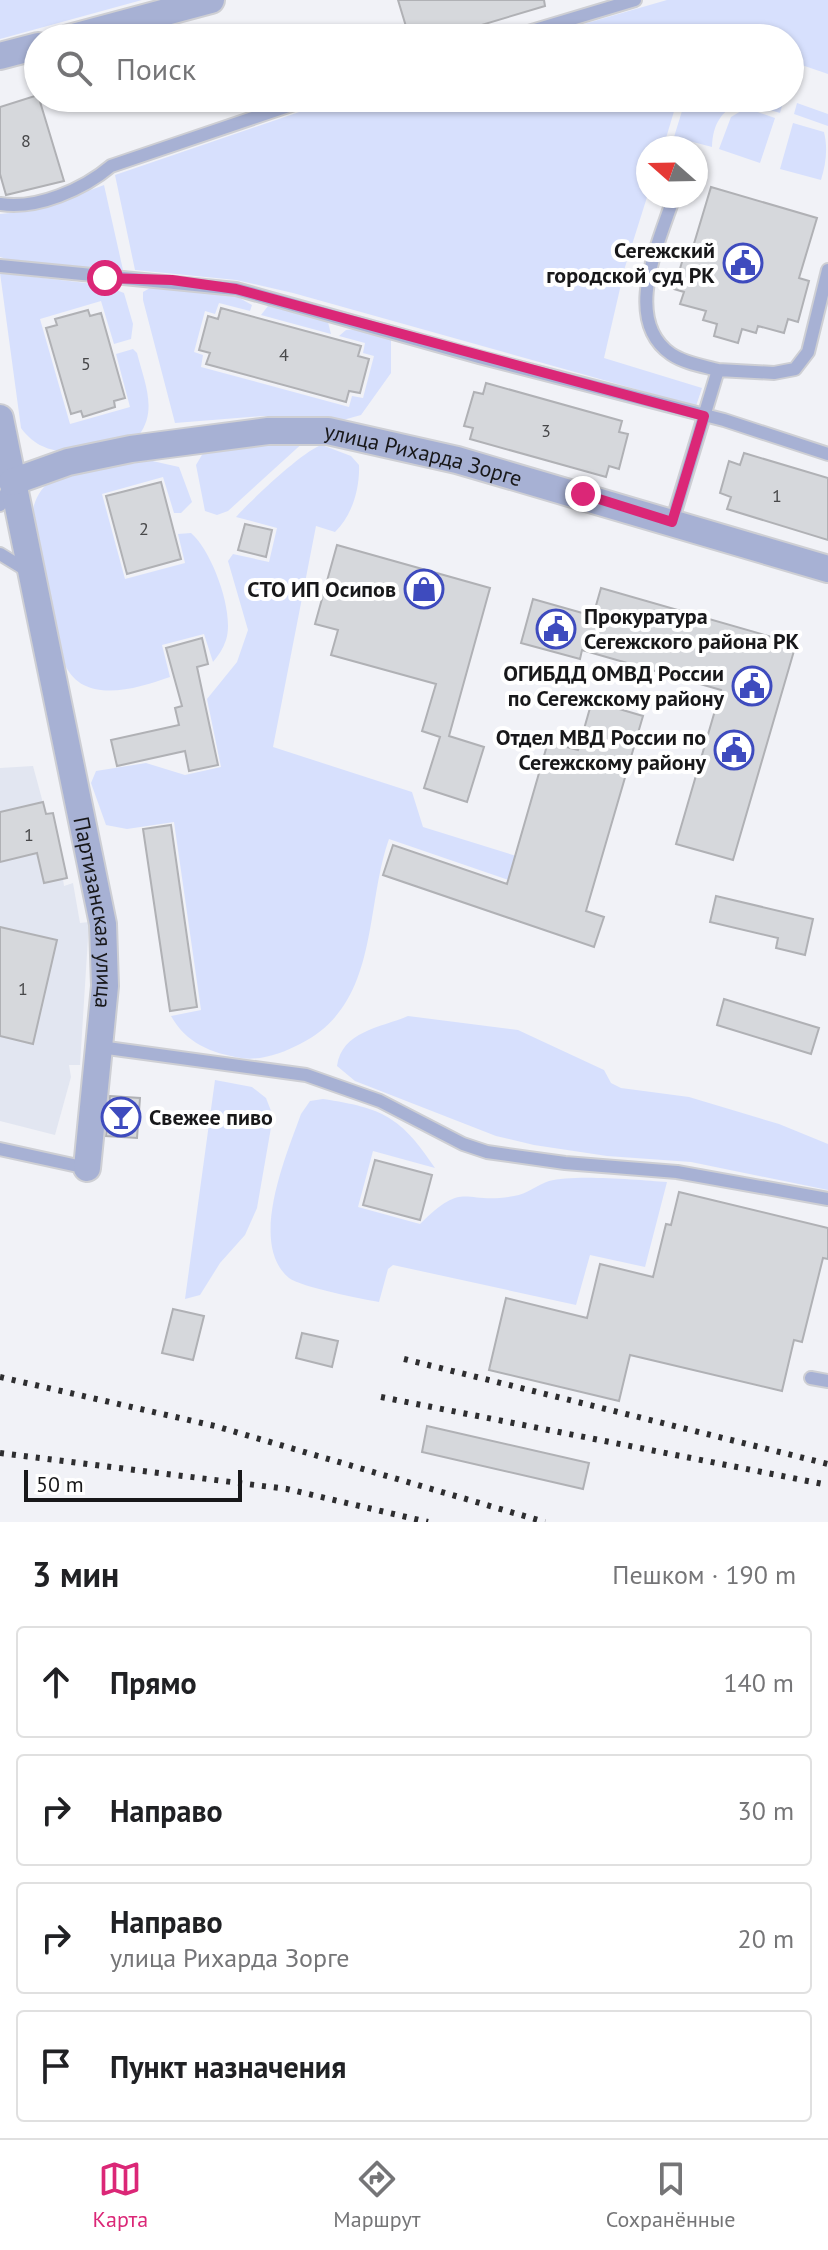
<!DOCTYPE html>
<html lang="ru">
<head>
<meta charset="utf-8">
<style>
	:root { --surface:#fff; --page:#f6f6f6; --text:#202124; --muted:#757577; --line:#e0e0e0; --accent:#db2777 }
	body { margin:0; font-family:"PT Sans",sans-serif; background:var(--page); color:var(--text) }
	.compass { position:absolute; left:636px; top:136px; width:72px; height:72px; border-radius:50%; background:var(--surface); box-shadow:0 2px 6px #0004; rotate:290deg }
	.scale { position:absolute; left:24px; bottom:20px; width:218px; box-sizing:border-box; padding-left:8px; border:4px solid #18181a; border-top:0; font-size:22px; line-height:28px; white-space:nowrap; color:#18181a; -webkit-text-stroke:6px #fff; paint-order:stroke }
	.stop { position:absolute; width:24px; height:24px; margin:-18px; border:6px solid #db2777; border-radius:50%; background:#fff }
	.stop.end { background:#db2777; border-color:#fff; box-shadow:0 2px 8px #0008 }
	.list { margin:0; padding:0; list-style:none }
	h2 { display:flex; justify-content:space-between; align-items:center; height:104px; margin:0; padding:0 32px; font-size:34px }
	h2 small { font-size:26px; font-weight:400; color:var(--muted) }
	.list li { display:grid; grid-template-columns:52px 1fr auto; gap:24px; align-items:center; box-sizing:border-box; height:112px; margin:0 16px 16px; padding:0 16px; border:2px solid var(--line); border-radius:8px }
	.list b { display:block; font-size:30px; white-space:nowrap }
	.list p { margin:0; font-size:26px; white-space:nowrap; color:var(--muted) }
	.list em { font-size:26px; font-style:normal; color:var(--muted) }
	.icon { flex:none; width:44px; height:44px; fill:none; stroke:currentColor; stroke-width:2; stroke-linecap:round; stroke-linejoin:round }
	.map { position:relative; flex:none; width:828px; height:1522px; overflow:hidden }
	.search { position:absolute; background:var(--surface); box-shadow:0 2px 6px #0004; left:24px; right:24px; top:24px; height:88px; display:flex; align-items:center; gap:20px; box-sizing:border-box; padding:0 28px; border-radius:44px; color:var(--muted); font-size:30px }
	.sheet { height:616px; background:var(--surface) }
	nav { display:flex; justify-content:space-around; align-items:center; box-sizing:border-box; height:112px; border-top:2px solid var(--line); background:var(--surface); font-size:22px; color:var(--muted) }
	nav a { display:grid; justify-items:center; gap:4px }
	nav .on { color:var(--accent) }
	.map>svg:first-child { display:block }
	.built { fill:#e2e6f1 }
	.green { fill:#d7e0fd }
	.building { fill:#d6d8dc; stroke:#b0b1b5; stroke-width:2 }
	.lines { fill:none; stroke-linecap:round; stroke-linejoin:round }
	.lane-casing { stroke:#cecfd4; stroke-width:16 }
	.street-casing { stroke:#cecfd4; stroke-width:30 }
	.lane { stroke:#a7b1d4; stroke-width:12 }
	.street { stroke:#a7b1d4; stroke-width:26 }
	.rail { stroke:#2e2e30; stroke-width:6; stroke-dasharray:4 8; stroke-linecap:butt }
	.route { stroke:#db2777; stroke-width:10 }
	.labels { text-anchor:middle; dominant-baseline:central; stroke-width:8; stroke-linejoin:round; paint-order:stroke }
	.number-label { font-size:18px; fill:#48484a }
	.poi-label { font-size:22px; font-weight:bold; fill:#18181a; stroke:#fff; text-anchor:end }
	.street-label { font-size:22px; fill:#18181a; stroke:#fff }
</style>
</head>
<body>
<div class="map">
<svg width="828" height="1522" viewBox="0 0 828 1522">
	<rect width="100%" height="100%" fill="#f1f2f7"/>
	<!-- built -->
	<path class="built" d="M 33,766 L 46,814 L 53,813 L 67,878 L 63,879 L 64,886 L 73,883 L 80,923 L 89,922 L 80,1065 L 69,1065 L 71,1077 L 55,1135 L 0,1121 L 0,768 Z"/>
	<!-- green -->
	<path class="green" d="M 0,0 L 142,0 L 0,39 Z
		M 667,0 L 828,0 L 828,74 L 790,61 L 790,38 L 722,38 L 710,34 L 705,38 L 535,38 Z
		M 340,98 L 678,98 L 663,148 L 648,148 L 648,194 L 625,267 L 604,358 L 702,388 L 696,406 L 293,293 L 236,280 L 135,270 L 115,175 Z
		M 686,98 L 782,98 L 784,99 L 780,113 L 741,101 C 721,112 713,123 712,147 L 674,137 Z
		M 797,103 L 828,114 L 828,126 L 794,114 Z
		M 746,108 L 775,118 L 760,163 L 719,149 L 731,117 Z
		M 793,123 L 824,132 C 828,148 826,164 821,180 L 780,169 Z
		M 104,185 L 123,270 L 118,273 L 27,265 L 0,257 L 0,214 L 38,210 Z
		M 0,273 L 103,285 L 124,293 L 133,324 L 131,339 L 114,344 L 101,301 L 40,319 L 70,424 L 130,407 L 116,354 L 133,349 L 137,353 C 144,381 158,410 139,435 C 97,445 51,469 21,428 Z
		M 150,288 L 234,295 L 252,305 L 250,311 L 219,303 L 215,314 L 205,311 L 194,352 L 203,355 L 201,367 L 349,407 L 352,396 L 363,398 L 374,356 L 363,353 L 365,343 L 339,336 L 346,330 L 358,329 L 391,340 L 391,373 L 361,415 L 343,420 L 263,416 L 175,423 L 143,300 L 143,292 Z
		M 274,305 L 328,322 L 331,334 L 261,315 L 268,306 Z
		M 306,440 L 228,511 L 217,515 L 205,511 L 196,465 L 206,448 Z
		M 322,445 L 351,456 L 359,465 C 360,488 352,516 335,532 L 316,526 L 273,747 L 412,792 L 423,827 L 584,877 L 579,904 L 389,839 C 364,910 380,1004 300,1044 C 283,1053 261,1061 241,1058 C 211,1053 186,1043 171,1016 L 201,1010 L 174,822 L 127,829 L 106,825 L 91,783 L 96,771 L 146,763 L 185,775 L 221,767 L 207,699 L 237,662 L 248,630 L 228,561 L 233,554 L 269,562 L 277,528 L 236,517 C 249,502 305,449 322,445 Z
		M 148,460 L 179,467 L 192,502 L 181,513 L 174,513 L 163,477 L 102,494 L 125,579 L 185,563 L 178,534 L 191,533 C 212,551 235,613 226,640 C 223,649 218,656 213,662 L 204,634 L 162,645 L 170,677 C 136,689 84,705 65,665 L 33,510 C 43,461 107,463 148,460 Z
		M 408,1016 L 518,1030 L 604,1070 L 611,1083 L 621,1088 L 689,1097 L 779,1124 L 828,1144 L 828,1190 L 691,1162 L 607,1156 L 534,1145 L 496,1136 L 355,1081 L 337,1066 C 342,1031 380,1028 408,1016 Z
		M 215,1080 L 252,1087 L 266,1098 L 273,1116 L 257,1208 L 245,1235 L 220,1263 L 200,1295 L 185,1299 Z
		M 323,1099 C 383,1108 401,1117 435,1168 L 373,1151 L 358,1207 L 420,1224 C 466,1178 463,1206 514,1196 C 527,1194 537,1185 549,1181 C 574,1174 639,1180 667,1182 L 645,1267 L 590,1255 L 576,1305 L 393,1265 L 388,1269 L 379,1302 C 362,1299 301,1287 289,1278 C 248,1244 286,1156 301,1114 L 310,1101 Z"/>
	<!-- building -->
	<path class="building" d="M 398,0 L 544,0 L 545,6 L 438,38 L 422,38 L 419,30 L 408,33 Z
		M 38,95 L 64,181 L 6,195 L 0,174 L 0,107 Z
		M 711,187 L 817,218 L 799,278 L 809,281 L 798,322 L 788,319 L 784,333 L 758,326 L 756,333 L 742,329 L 738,343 L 714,336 L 717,324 L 703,320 L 706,311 L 680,304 L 684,292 L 674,289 L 687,245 L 693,247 Z
		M 221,308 L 361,346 L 358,356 L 369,359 L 360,393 L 349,391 L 346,402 L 206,364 L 210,353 L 199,350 L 208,316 L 218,319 Z
		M 88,310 L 90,316 L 101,313 L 125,398 L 114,401 L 115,407 L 83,417 L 81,411 L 71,414 L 46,328 L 57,325 L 55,319 Z
		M 486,383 L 622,421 L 619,432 L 628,434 L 619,469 L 609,466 L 606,477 L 470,439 L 473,428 L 464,426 L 474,392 L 483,394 Z
		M 744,453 L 828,478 L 828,540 L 727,509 L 731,497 L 720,493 L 729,461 L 740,465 Z
		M 161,482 L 181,559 L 127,574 L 106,496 Z
		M 245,524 L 272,530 L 266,557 L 238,550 Z
		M 337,545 L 490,588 L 449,736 L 484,747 L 467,802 L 424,788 L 440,737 L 422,731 L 436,684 L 331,655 L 338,630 L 315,624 Z
		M 601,588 L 796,644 L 733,860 L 676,844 L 721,690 L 582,650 L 580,659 L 521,643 L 533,599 L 593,616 Z
		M 202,638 L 208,664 L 197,667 L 218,765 L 189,771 L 185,751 L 117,766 L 111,740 L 179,725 L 175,708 L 182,706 L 166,648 Z
		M 592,701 L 643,716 L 586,911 L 604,917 L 594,947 L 383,875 L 393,845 L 507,884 L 548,742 L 578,750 Z
		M 43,802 L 46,814 L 53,813 L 67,878 L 44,883 L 37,853 L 0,862 L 0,812 Z
		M 171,825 L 197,1007 L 170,1011 L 143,829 Z
		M 716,896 L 813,919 L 805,955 L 776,948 L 778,938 L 710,922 Z
		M 0,927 L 57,940 L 33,1044 L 0,1036 Z
		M 724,999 L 819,1028 L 811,1054 L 717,1025 Z
		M 110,1096 L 140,1098 L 137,1138 L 106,1136 Z
		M 375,1160 L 432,1175 L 420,1220 L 363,1205 Z
		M 679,1192 L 828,1228 L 828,1259 L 823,1258 L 802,1342 L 794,1340 L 782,1391 L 630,1355 L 619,1401 L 489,1370 L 506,1298 L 587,1318 L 600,1264 L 653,1277 L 666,1224 L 671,1225 Z
		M 173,1309 L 204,1316 L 193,1360 L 162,1353 Z
		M 302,1333 L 338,1341 L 332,1367 L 296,1358 Z
		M 427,1426 L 589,1463 L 583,1489 L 422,1452 Z"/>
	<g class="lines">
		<!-- lane casing -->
		<g class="lane-casing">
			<path id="lane" d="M 508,38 L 635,0
				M 674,196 C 660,241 621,319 671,354 C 684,363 703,366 718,370
				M 0,204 C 37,210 84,189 111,166 L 312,98
				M 0,266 L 236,289 L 479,357 L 724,420 L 828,454
				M 0,505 L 10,485
				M 672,522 L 718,370 L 774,373 L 795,369 L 808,352 L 828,270
				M 0,554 L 28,571
				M 100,1047 L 306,1075 L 380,1101 L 463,1144 L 487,1152 L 565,1163 L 677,1172 L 828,1199
				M 0,1149 L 87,1168
				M 811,1378 L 828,1381"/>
		</g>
		<!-- street casing -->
		<g class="street-casing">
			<g id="street">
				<path d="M 69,38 L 211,0"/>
				<path d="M 0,56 L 38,46"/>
				<path id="s1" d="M 0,418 L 103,924 L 105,986 L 87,1168"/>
				<path id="s2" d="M 12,482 L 68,462 L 131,449 L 268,431 L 328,431 L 457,460 L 828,569"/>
			</g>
		</g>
		<!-- lane -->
		<use href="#lane" class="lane"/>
		<!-- street -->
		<use href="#street" class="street"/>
		<!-- rail -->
		<path class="rail" d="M 404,1359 L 828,1464
			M 0,1377 L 215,1426 L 545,1522
			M 381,1397 L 828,1485
			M 0,1453 L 287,1489 L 428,1522"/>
	</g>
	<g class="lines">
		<!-- route -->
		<path class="route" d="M 105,278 L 172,280 L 236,289 L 704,416 L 672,522 L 583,494"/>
	</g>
	<!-- icons -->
	<defs>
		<g id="civic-ring" transform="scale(2)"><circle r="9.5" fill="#fff" stroke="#3e4bbe" stroke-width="1.5"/><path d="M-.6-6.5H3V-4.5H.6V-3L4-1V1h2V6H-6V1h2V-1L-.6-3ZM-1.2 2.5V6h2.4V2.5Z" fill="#3e4bbe"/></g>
		<g id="shop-ring" transform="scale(2)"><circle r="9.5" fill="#fff" stroke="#3e4bbe" stroke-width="1.5"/><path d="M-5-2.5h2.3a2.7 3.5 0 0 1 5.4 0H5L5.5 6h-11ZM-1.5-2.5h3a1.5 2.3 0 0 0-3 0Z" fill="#3e4bbe"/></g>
		<g id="bar-ring" transform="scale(2)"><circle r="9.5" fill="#fff" stroke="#3e4bbe" stroke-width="1.5"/><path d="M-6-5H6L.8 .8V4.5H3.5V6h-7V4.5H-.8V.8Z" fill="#3e4bbe"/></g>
	</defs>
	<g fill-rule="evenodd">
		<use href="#civic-ring" x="743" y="263"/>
		<use href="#shop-ring" x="424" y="589"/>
		<use href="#civic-ring" x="556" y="629"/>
		<use href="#civic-ring" x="752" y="686"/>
		<use href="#civic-ring" x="734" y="750"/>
		<use href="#bar-ring" x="121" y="1117"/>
	</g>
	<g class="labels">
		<!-- number labels -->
		<g class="number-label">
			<text x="26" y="140">8</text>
			<text x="284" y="354">4</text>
			<text x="86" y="363">5</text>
			<text x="546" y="430">3</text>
			<text x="777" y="495">1</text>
			<text x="144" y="528">2</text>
			<text x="29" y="834">1</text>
			<text x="23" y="988">1</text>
		</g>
		<!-- poi labels -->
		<g class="poi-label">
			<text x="715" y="250">Сегежский<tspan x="715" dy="25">городской суд РК</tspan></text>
			<text x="396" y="589">СТО ИП Осипов</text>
			<text x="584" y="616" text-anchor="start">Прокуратура<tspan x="584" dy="25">Сегежского района РК</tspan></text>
			<text x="724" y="673">ОГИБДД ОМВД России<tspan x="724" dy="25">по Сегежскому району</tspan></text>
			<text x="706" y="737">Отдел МВД России по<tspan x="706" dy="25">Сегежскому району</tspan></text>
			<text x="149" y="1117" text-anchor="start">Свежее пиво</text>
		</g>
		<!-- street labels -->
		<g class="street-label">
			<text stroke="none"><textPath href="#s2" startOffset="420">улица Рихарда Зорге</textPath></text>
			<text stroke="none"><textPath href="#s1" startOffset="504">Партизанская улица</textPath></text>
		</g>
	</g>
</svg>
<svg class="compass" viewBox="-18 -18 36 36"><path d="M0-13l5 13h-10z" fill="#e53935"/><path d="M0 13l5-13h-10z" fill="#757577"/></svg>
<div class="scale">50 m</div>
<div class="stop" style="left:105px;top:278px"></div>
<div class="stop end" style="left:583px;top:494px"></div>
<div class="search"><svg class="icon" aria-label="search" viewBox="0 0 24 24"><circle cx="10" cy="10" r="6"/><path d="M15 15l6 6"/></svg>Поиск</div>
</div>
<section class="sheet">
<h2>3 мин<small>Пешком · 190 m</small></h2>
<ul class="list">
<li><svg class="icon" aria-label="ahead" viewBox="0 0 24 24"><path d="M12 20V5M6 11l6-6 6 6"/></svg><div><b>Прямо</b></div><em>140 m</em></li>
<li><svg class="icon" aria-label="right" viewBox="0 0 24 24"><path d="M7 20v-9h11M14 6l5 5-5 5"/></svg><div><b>Направо</b></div><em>30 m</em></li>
<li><svg class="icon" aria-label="right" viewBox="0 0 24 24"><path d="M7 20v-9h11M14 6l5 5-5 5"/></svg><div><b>Направо</b><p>улица Рихарда Зорге</p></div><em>20 m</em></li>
<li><svg class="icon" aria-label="arrive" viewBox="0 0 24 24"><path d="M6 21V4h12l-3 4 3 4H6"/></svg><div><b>Пункт назначения</b></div></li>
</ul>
</section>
<nav>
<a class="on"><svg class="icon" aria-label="map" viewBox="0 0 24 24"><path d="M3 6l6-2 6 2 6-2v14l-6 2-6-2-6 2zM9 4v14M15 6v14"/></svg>Карта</a>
<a><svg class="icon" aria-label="directions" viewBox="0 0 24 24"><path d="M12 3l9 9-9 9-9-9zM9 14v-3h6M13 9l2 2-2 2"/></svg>Маршрут</a>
<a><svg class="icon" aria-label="saved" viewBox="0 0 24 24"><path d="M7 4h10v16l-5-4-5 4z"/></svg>Сохранённые</a>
</nav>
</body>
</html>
